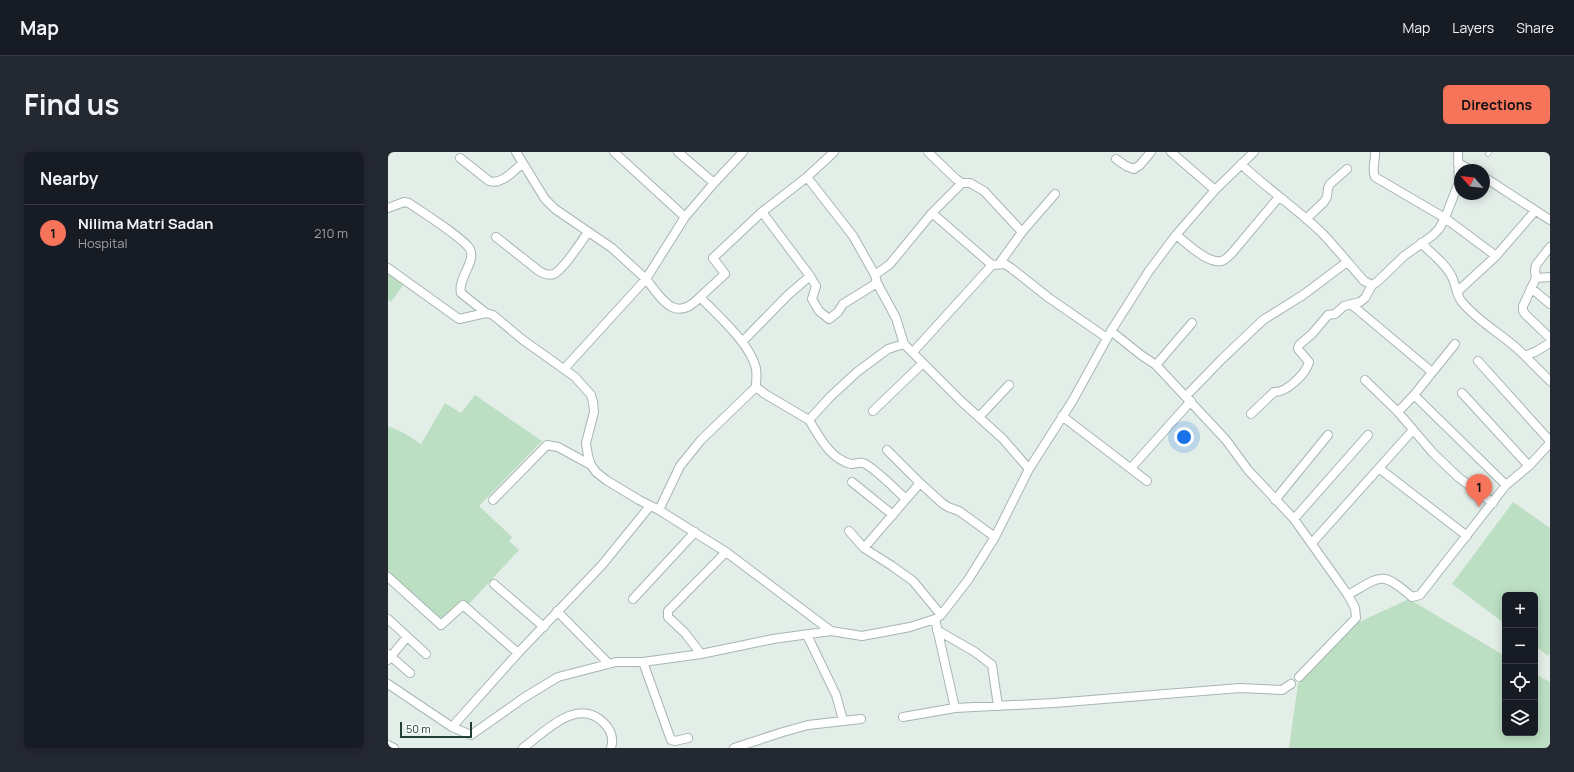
<!DOCTYPE html>
<html lang="en">
<head>
<meta charset="utf-8">
<style>
	:root { --surface:#171b24; --page:#242831; --text:#f1f3f6; --muted:#9ea1a6; --line:#363941; --accent:#f6745a }
	body { margin:0; font-family:Manrope,sans-serif; background:var(--page); color:var(--text) }
	.controls { position:absolute; right:12px; bottom:12px; display:grid; overflow:hidden; border-radius:6px; box-shadow:0 2px 10px #0003 }
	.controls button { width:36px; height:36px; display:grid; place-items:center; padding:0; border:0; border-bottom:1px solid var(--line); background:var(--surface); color:var(--text); font:20px sans-serif }
	.compass { position:absolute; left:1066px; top:12px; width:36px; height:36px; border-radius:50%; background:var(--surface); box-shadow:0 2px 10px #0003; rotate:298deg }
	.scale { position:absolute; left:12px; bottom:10px; width:72px; box-sizing:border-box; padding-left:4px; border:2px solid #234036; border-top:0; font-size:11px; line-height:14px; white-space:nowrap; color:#234036; -webkit-text-stroke:3px #f5faf7; paint-order:stroke }
	.you { position:absolute; left:796px; top:285px; width:14px; height:14px; margin:-10px; border:3px solid #fff; border-radius:50%; background:#1a73e8; box-shadow:0 0 0 6px #1a73e833 }
	.badge { display:grid; place-items:center; width:26px; height:26px; border-radius:50%; background:var(--accent); color:#111; font-size:13px; font-weight:700 }
	.pin { position:absolute; translate:-50% -33px; filter:drop-shadow(0 1px 2px #0008) }
	.pin::after { content:''; position:absolute; top:21px; width:14px; height:12px; background:inherit; clip-path:polygon(0 0,100% 0,50% 100%) }
	.list { margin:0; padding:0; list-style:none }
	h2 { display:flex; justify-content:space-between; align-items:center; height:52px; margin:0; padding:0 16px; font-size:17px }
	h2 small { font-size:13px; font-weight:400; color:var(--muted) }
	.list li { display:grid; grid-template-columns:26px 1fr auto; gap:12px; align-items:center; box-sizing:border-box; height:56px; padding:0 16px; border-top:1px solid var(--line) }
	.list b { display:block; font-size:15px; white-space:nowrap }
	.list p { margin:0; font-size:13px; white-space:nowrap; color:var(--muted) }
	.list em { font-size:13px; font-style:normal; color:var(--muted) }
	.icon { flex:none; width:22px; height:22px; fill:none; stroke:currentColor; stroke-width:2; stroke-linecap:round; stroke-linejoin:round }
	.map { position:relative; flex:none; width:1162px; height:596px; overflow:hidden; border-radius:6px }
	header { display:flex; align-items:center; gap:24px; box-sizing:border-box; height:56px; padding:0 20px; background:var(--surface); border-bottom:1px solid var(--line) }
	header strong { font-size:19px }
	nav { display:flex; gap:22px; margin-inline-start:auto; font-size:14px }
	.intro { display:flex; align-items:center; justify-content:space-between; box-sizing:border-box; height:96px; padding:0 24px }
	h1 { margin:0; font-size:28px }
	.button { padding:10px 18px; border-radius:6px; background:var(--accent); color:#111; font-size:14px; font-weight:700 }
	main { display:flex; gap:24px; padding:0 24px }
	aside { flex:1; background:var(--surface); border-radius:6px; box-shadow:0 2px 10px #0003 }
	.map>svg:first-child { display:block }
	.green { fill:#bcdfc3 }
	.lines { fill:none; stroke-linecap:round; stroke-linejoin:round }
	.lane-casing { stroke:#a6b6b0; stroke-width:5.5 }
	.street-casing { stroke:#a6b6b0; stroke-width:10 }
	.lane { stroke:#fff; stroke-width:4 }
	.street { stroke:#fff; stroke-width:8 }
</style>
</head>
<body>
<header>
<strong>Map</strong>
<nav><a>Map</a><a>Layers</a><a>Share</a></nav>
</header>
<div class="intro"><h1>Find us</h1><a class="button">Directions</a></div>
<main>
<aside>
<h2>Nearby<small></small></h2>
<ul class="list">
<li><span class="badge">1</span><div><b>Nilima Matri Sadan</b><p>Hospital</p></div><em>210 m</em></li>
</ul>
</aside>
<div class="map">
<svg width="1162" height="596" viewBox="0 0 1162 596">
	<rect width="100%" height="100%" fill="#e4eee9"/>
	<!-- green -->
	<path class="green" d="M 0,117 L 18,129 L 3,150 L 0,148 Z
		M 87,243 L 154,289 L 91,354 L 124,385 L 121,389 L 131,398 L 80,453 L 74,447 L 52,468 L 0,420 L 0,274 L 16,281 L 33,292 L 57,251 L 73,261 Z
		M 1125,350 L 1162,376 L 1162,502 L 1160,504 L 1147,494 L 1147,443 L 1117,443 L 1117,472 L 1064,432 Z
		M 1021,447 L 1117,504 L 1117,581 L 1147,581 L 1147,522 L 1162,530 L 1162,596 L 901,596 L 910,532 L 932,503 L 971,470 Z"/>
	<g class="lines">
		<!-- lane casing -->
		<g class="lane-casing">
			<path id="lane" d="M 1100,2 L 1101,0"/>
		</g>
		<!-- street casing -->
		<g class="street-casing">
			<path id="street" d="M 128,0 L 157,47 L 167,57 L 224,96 L 258,127 L 297,65 L 326,31 L 290,0
				M 226,0 L 297,65
				M 446,0 L 419,25 L 374,60 L 325,106 L 337,122 L 312,145 C 331,165 361,190 368,216 C 369,222 368,229 368,235 L 377,242 L 421,268 L 442,245 L 469,220 L 500,197 L 516,192 L 573,249 L 615,287 L 641,317
				M 540,0 L 568,27 L 574,31 L 582,31 L 596,39 L 634,80
				M 783,0 L 827,38
				M 987,0 C 988,9 983,16 987,25 L 1057,66 L 1108,104
				M 72,6 L 101,29 C 114,33 125,19 135,11
				M 728,7 L 738,14 L 746,17 L 752,13 L 763,0
				M 1070,11 L 1083,18
				M 853,12 C 879,37 910,57 935,82 C 949,97 962,113 976,129 L 984,133 L 989,130 L 1016,104 L 1044,84 L 1051,77 L 1057,66 L 1071,30 L 1070,0
				M 419,25 L 465,84 L 487,123 L 489,131 L 508,166 L 516,192
				M 1096,25 L 1162,68
				M 326,31 L 355,0
				M 0,56 L 16,50 L 21,51 C 35,61 73,84 82,97 C 83,100 84,103 83,106 C 81,117 70,130 73,141 L 98,161
				M 544,61 L 604,113
				M 918,67 L 936,50 L 939,45 L 940,36 L 942,32 L 959,17
				M 788,83 C 799,91 819,112 834,109 C 837,108 841,104 844,101 L 891,45
				M 108,85 L 151,119 C 156,122 161,124 166,122 C 176,117 193,90 200,80
				M 1033,91 C 1043,101 1058,112 1064,125 C 1068,133 1068,143 1074,150 C 1092,172 1118,184 1137,204 L 1147,200 L 1162,191
				M 1162,95 L 1148,113 L 1147,118 L 1148,126 L 1135,154 L 1135,159 L 1138,163 L 1162,186
				M 611,112 L 634,80 L 667,42
				M 0,116 L 71,167 L 98,161 L 105,163 L 135,188 L 187,225 L 203,243 L 205,250 L 206,260 L 198,291 L 200,304 L 203,313 L 208,320 L 218,328 L 251,348 L 271,358 L 338,400 L 443,479 L 474,484 L 522,475 L 547,467 L 553,463 L 580,428 L 607,385 L 641,317 L 685,248 L 723,179 L 761,119 L 788,83 L 827,38 L 866,0
				M 487,123 L 502,112 L 544,61 L 574,31
				M 422,124 L 428,134 L 424,147 L 431,159 L 441,167 L 450,160 L 455,152 L 489,131
				M 1148,126 L 1162,125
				M 1143,136 L 1162,152
				M 1069,140 L 1108,104 L 1147,59
				M 964,153 L 1044,220
				M 723,179 L 753,203 L 768,213 L 838,288 L 860,318 L 906,367 L 960,443
				M 354,190 L 400,143 L 422,124 L 374,60
				M 525,200 L 604,113 L 617,112 L 623,116 L 661,146 L 719,186
				M 1137,204 L 1162,229
				M 1090,209 L 1162,289
				M 768,213 L 804,171
				M 176,217 L 258,127 C 274,147 287,172 312,145
				M 977,228 L 1010,260 L 1045,301 L 1070,325 L 1105,351
				M 1074,241 L 1141,314
				M 1026,243 L 1118,333
				M 798,244 L 835,206 L 875,168 L 915,143 L 959,110
				M 485,259 L 535,211
				M 1010,260 L 1026,243 L 1067,192
				M 863,262 L 886,240 C 898,241 918,222 921,210 L 910,197 L 911,193 L 924,182 L 940,163 L 947,162 L 956,154 L 972,150 L 977,146 L 984,133
				M 674,264 L 759,329
				M 591,265 L 621,233
				M 421,268 C 431,284 442,307 463,312 C 467,312 471,310 475,311 C 485,314 509,339 518,347
				M 499,298 L 532,331 L 554,351 L 560,355 L 571,359 L 607,385
				M 743,316 L 803,249
				M 992,317 L 1079,384
				M 464,330 L 505,363
				M 105,348 L 159,293 L 170,295 L 203,313
				M 887,348 L 940,283
				M 271,358 L 292,314 L 313,288 L 368,235
				M 906,367 L 980,283
				M 461,379 L 476,396 L 504,414 L 525,429 L 553,463
				M 924,391 L 1025,278
				M 476,396 L 532,331
				M 0,425 L 53,473 L 75,453 L 130,501 L 214,413 L 262,354
				M 106,432 L 156,475
				M 245,447 L 307,380
				M 169,459 L 221,512
				M 0,467 L 38,502
				M 547,467 L 567,556 L 666,551 L 852,536 L 894,538 L 903,532
				M 549,478 L 587,500 L 604,513 L 610,554
				M 419,483 L 448,543 L 455,568
				M 0,502 L 22,521
				M 313,502 L 297,481 L 280,465 L 280,459 L 338,400
				M 0,508 L 19,485
				M 255,510 L 283,588 L 287,589 L 300,586
				M 911,525 L 968,466 L 967,456 L 960,443 C 993,424 993,418 1024,445 L 1032,443 L 1118,333 L 1141,314 L 1162,291
				M 0,532 L 64,575 L 83,583 L 137,545 L 170,525 L 228,510 L 255,510 L 313,502 L 385,487 L 443,479
				M 515,565 L 567,556
				M 64,575 L 130,501
				M 0,593 L 6,596
				M 135,596 C 157,580 189,544 216,571 C 223,578 226,586 223,596
				M 346,596 L 395,580 L 420,573 L 473,567"/>
		</g>
		<!-- lane -->
		<use href="#lane" class="lane"/>
		<!-- street -->
		<use href="#street" class="street"/>
	</g>
</svg>
<div class="controls">
<button>+</button>
<button>−</button>
<button><svg class="icon" aria-label="locate" viewBox="0 0 24 24"><circle cx="12" cy="12" r="6"/><path d="M12 2v4M12 18v4M2 12h4M18 12h4"/></svg></button>
<button><svg class="icon" aria-label="layers" viewBox="0 0 24 24"><path d="M12 4l9 5-9 5-9-5zM3 14l9 5 9-5"/></svg></button>
</div>
<svg class="compass" viewBox="-18 -18 36 36"><path d="M0-13l5 13h-10z" fill="#e53935"/><path d="M0 13l5-13h-10z" fill="#9ea1a6"/></svg>
<div class="scale">50 m</div>
<div class="you"></div>
<div class="pin badge" style="left:1091px;top:355px">1</div>
</div>
</main>
</body>
</html>
